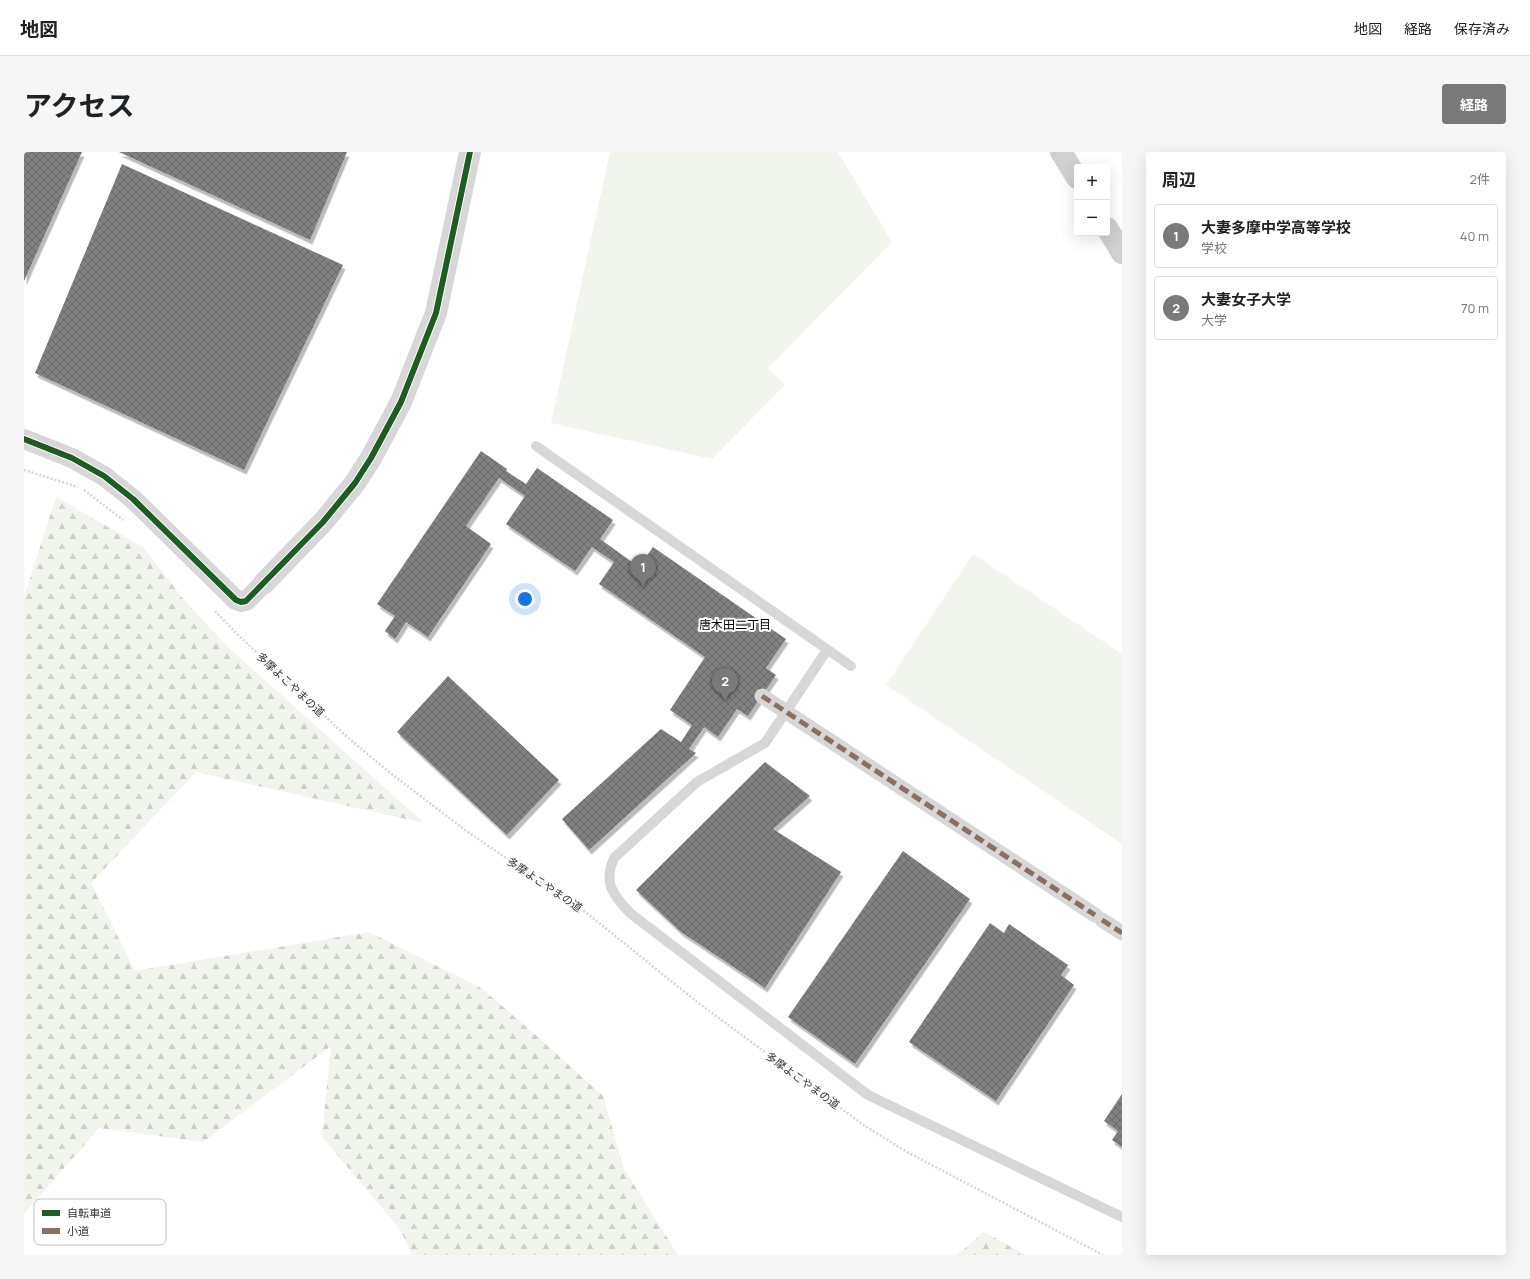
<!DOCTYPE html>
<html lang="ja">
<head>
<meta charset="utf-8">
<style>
	:root { --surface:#fff; --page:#f6f6f6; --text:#202124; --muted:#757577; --line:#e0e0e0; --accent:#7a7a7a }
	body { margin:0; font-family:Manrope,"Noto Sans JP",sans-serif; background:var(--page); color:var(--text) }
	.controls { position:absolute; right:12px; top:12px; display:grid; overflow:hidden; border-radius:4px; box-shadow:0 4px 16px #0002 }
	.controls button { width:36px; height:36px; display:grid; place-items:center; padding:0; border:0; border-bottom:1px solid var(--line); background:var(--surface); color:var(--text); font:20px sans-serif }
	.you { position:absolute; left:501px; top:447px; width:14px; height:14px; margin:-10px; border:3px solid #fff; border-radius:50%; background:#1a73e8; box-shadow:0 0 0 6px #1a73e833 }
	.badge { display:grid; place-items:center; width:26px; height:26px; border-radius:50%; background:var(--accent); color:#fff; font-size:13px; font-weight:700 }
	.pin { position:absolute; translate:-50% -33px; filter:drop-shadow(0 1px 2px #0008) }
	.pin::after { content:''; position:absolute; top:21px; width:14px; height:12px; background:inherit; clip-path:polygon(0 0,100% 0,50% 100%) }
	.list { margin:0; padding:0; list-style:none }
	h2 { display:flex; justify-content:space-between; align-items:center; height:52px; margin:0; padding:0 16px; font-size:17px }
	h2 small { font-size:13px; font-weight:400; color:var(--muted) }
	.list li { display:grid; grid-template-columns:26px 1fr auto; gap:12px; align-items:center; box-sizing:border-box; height:64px; margin:0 8px 8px; padding:0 8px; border:1px solid var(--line); border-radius:4px }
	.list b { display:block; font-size:15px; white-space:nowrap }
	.list p { margin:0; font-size:13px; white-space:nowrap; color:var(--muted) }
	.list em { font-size:13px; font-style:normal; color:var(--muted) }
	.map { position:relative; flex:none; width:1098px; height:1103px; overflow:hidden; border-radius:4px }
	header { display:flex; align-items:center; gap:24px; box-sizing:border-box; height:56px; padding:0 20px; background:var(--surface); border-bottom:1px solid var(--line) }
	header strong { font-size:19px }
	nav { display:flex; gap:22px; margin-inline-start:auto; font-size:14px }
	.intro { display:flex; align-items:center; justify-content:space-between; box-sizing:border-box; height:96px; padding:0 24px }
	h1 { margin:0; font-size:28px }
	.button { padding:10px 18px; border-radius:4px; background:var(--accent); color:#fff; font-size:14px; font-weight:700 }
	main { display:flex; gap:24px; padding:0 24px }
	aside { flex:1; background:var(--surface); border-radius:4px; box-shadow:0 4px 16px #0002 }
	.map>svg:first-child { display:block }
	.green { fill:#f1f5ed }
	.forest { fill:url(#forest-firs) }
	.building { fill:url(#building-cross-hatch); filter:url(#shadow) }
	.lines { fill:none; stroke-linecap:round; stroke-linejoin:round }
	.path { stroke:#d6d6d6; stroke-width:2.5; stroke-dasharray:2 2; stroke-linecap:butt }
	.service { stroke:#d7d7d7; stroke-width:10 }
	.pedestrian { stroke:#d7d7d7; stroke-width:15 }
	.minor { stroke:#d7d7d7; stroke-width:20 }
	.tertiary { stroke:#d7d7d7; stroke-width:22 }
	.secondary { stroke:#d0d0d0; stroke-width:22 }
	.quiet { stroke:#8d6e63; stroke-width:5; stroke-dasharray:10 5; stroke-linecap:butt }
	.cycleway-casing { stroke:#fff; stroke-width:8 }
	.cycleway { stroke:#1b5e20; stroke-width:6 }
	.labels { text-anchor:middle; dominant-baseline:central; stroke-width:4; stroke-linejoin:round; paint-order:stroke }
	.street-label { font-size:11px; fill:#333; stroke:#fff }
	.neighbourhood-label { font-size:12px; fill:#000; stroke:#fff }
	.key { fill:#fff; stroke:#c2c2c2; stroke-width:1 }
	.key-label { font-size:11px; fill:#333 }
</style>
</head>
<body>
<header>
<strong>地図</strong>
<nav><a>地図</a><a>経路</a><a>保存済み</a></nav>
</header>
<div class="intro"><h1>アクセス</h1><a class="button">経路</a></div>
<main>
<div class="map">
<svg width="1098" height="1103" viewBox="0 0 1098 1103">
	<defs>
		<pattern id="forest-firs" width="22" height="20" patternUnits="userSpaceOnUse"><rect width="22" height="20" fill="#f1f5ed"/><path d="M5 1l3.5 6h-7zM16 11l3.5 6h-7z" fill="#cfd2cc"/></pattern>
		<pattern id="building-cross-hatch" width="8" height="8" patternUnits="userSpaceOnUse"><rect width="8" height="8" fill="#818181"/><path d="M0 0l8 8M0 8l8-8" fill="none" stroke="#6a6a6a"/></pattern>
		<filter id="shadow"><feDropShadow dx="2.5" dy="4.5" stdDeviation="0" flood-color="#0004"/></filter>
	</defs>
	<rect width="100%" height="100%" fill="#fff"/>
	<!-- green -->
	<path class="green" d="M 586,0 L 814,0 L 868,90 L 744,216 L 761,233 L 688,307 L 527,271 Z
		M 949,402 L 1098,502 L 1098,692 L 862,533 Z"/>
	<!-- forest -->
	<path class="forest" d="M 32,345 L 119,395 L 161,449 L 204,495 L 400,671 L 172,620 L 67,731 L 111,819 L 345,780 L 457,836 L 513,884 L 579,944 L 600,1017 L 654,1103 L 388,1103 L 376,1077 L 298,985 L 307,894 L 179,990 L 75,976 L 0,1062 L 0,445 Z
		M 960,1080 L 1002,1103 L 933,1103 Z"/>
	<!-- building -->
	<path class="building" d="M 0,0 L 58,0 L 0,129 Z
		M 95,0 L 323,0 L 286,88 Z
		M 98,12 L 319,113 L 220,318 L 11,221 Z
		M 457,299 L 483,317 L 482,319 L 502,332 L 513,316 L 589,368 L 576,387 L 615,415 L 629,395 L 762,487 L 742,516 L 752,523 L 724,564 L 713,557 L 694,585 L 680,575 L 665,597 L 672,601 L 565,698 L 538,667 L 637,577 L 657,590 L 668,573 L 646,558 L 681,505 L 575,432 L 590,410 L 568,395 L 551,419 L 482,372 L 501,344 L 475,326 L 442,374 L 467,392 L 404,485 L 382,470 L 371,487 L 361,479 L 371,464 L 353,452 Z
		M 424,524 L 535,628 L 483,683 L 373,580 Z
		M 741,610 L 786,644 L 749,677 L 817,720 L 741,836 L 657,780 L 612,738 Z
		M 879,699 L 946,747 L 831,912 L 764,865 Z
		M 966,771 L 980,781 L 985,772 L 1044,813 L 1037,823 L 1050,833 L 972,949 L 885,890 Z
		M 1098,942 L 1098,995 L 1088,988 L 1094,979 L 1080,969 Z"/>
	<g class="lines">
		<!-- path -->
		<path class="path" d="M 0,318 L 54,335
			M 60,338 L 99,368
			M 191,459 L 213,482 L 322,584 L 365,620 L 441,678 L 564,762 L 673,850 L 841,974 L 883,1000 L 1079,1103"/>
		<!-- service -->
		<path class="service" d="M 512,294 L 827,514
			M 803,498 L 741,591 L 673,630 L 590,706 C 579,731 589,743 606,761 L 844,943 L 1098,1065"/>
		<!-- pedestrian -->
		<path class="pedestrian" d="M 738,544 L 1071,763
			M 1078,768 L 1098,781"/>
		<!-- minor -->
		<path class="minor" d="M 0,287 L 48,306 L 80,324 L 109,347 L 212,448 L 217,450 L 222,449 L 240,431"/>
		<!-- tertiary -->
		<path class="tertiary" d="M 240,431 L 299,370 L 331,331 L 347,306 L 377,250 L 412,161 L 446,0"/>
		<!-- secondary -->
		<path class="secondary" d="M 1037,0 L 1053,26
			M 1083,76 L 1098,101"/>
		<!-- quiet -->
		<path class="quiet" d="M 738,544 L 1071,763
			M 1078,768 L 1098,781"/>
		<!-- cycleway casing -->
		<g class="cycleway-casing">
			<path id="cycleway" d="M 0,287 L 48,306 L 80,324 L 109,347 L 212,448 L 217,450 L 222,449 L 299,370 L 331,331 L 347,306 L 377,250 L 412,161 L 446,0"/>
		</g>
		<!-- cycleway -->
		<use href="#cycleway" class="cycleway"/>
	</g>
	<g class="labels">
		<!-- street labels -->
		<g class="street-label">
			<text transform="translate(267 532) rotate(43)">多摩よこやまの道</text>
			<text transform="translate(521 732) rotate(34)">多摩よこやまの道</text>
			<text transform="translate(779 928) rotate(36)">多摩よこやまの道</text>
		</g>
		<!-- neighbourhood labels -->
		<g class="neighbourhood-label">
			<text x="711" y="472">唐木田二丁目</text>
		</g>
	</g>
	<!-- legend -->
	<rect x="10" y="1047" width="132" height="46" rx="6" class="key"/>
	<rect x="18" y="1058" width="18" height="6" fill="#1b5e20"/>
	<rect x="18" y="1076" width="18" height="6" fill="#8d6e63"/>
	<g class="key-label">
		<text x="43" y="1065">自転車道</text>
		<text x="43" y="1083">小道</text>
	</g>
</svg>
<div class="controls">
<button>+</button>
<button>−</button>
</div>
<div class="you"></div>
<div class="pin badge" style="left:619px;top:435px">1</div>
<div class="pin badge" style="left:701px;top:549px">2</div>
</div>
<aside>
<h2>周辺<small>2件</small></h2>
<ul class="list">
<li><span class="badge">1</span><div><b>大妻多摩中学高等学校</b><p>学校</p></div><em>40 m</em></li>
<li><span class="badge">2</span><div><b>大妻女子大学</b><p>大学</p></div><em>70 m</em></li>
</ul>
</aside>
</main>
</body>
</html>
